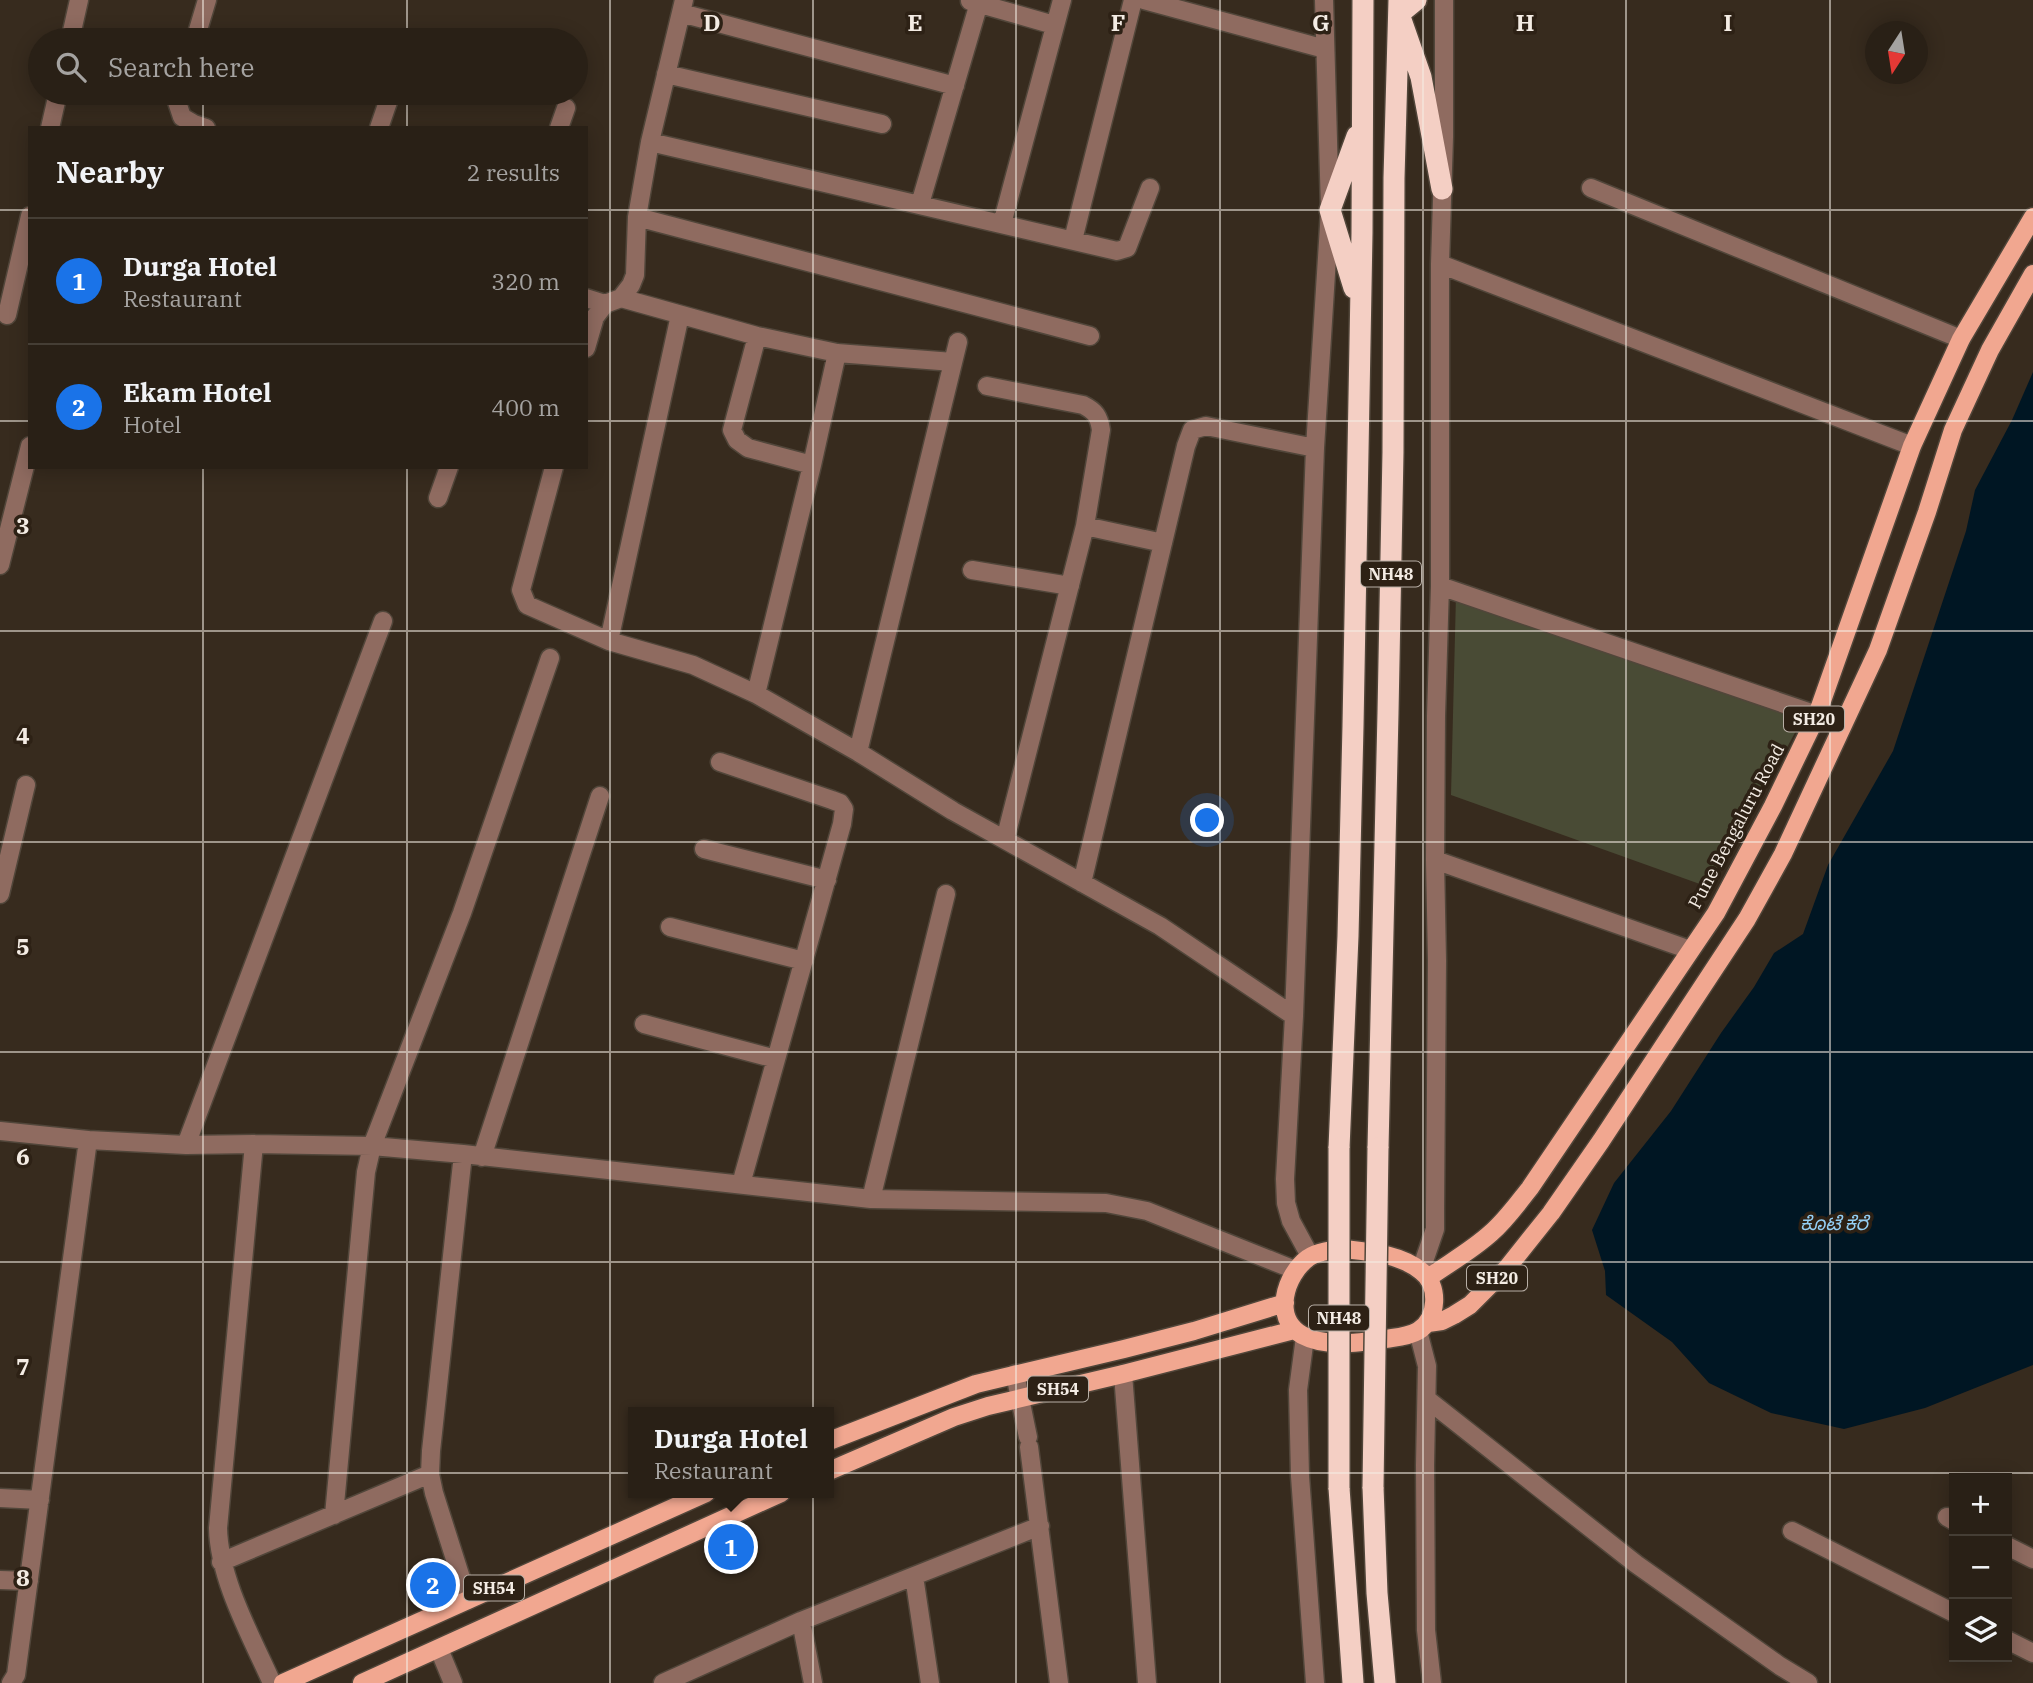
<!DOCTYPE html>
<html lang="en">
<head>
<meta charset="utf-8">
<style>
	:root { --surface:#292016; --page:#352d23; --text:#f1f3f6; --muted:#a5a3a1; --line:#453e35; --accent:#1a73e8 }
	body { margin:0; font-family:"IBM Plex Serif","Noto Sans Kannada",serif; background:var(--page); color:var(--text) }
	.controls { position:absolute; right:21px; bottom:21px; display:grid; overflow:hidden; border-radius:0px; box-shadow:0 4px 18px #0003 }
	.controls button { width:63px; height:63px; display:grid; place-items:center; padding:0; border:0; border-bottom:2px solid var(--line); background:var(--surface); color:var(--text); font:35px sans-serif }
	.compass { position:absolute; left:1865px; top:21px; width:63px; height:63px; border-radius:50%; background:var(--surface); box-shadow:0 4px 18px #0003; rotate:192deg }
	.you { position:absolute; left:1208px; top:821px; width:24px; height:24px; margin:-18px; border:5px solid #fff; border-radius:50%; background:#1a73e8; box-shadow:0 0 0 10px #1a73e833 }
	.badge { display:grid; place-items:center; width:46px; height:46px; border-radius:50%; background:var(--accent); color:#fff; font-size:23px; font-weight:700 }
	.pin { position:absolute; translate:-50% -50%; border:4px solid #fff; box-shadow:0 2px 7px #0006 }
	.popup { position:absolute; left:628px; top:1407px; width:206px; height:91px; box-sizing:border-box; display:grid; place-content:center; border-radius:0px; background:var(--surface); filter:drop-shadow(0 2px 5px #0005); font-size:23px; white-space:nowrap; color:var(--muted) }
	.popup b { font-size:26px; color:var(--text) }
	.popup::after { content:''; position:absolute; left:50%; top:100%; margin-left:-14px; border:14px solid transparent; border-top-color:var(--surface) }
	.list { margin:0; padding:0; list-style:none }
	h2 { display:flex; justify-content:space-between; align-items:center; height:91px; margin:0; padding:0 28px; font-size:30px }
	h2 small { font-size:23px; font-weight:400; color:var(--muted) }
	.list li { display:grid; grid-template-columns:46px 1fr auto; gap:21px; align-items:center; box-sizing:border-box; height:126px; padding:0 28px; border-top:2px solid var(--line) }
	.list b { display:block; font-size:26px; white-space:nowrap }
	.list p { margin:0; font-size:23px; white-space:nowrap; color:var(--muted) }
	.list em { font-size:23px; font-style:normal; color:var(--muted) }
	.icon { flex:none; width:38px; height:38px; fill:none; stroke:currentColor; stroke-width:2; stroke-linecap:round; stroke-linejoin:round }
	.map { position:relative; flex:none; width:2033px; height:1683px; overflow:hidden }
	.search { position:absolute; background:var(--surface); box-shadow:0 4px 18px #0003; left:28px; top:28px; width:560px; height:77px; display:flex; align-items:center; gap:18px; box-sizing:border-box; padding:0 24px; border-radius:38px; color:var(--muted); font-size:26px }
	.panel { position:absolute; background:var(--surface); box-shadow:0 4px 18px #0003; left:28px; top:126px; width:560px; height:343px; border-radius:0px }
	.map>svg:first-child { display:block }
	.green { fill:#494b35 }
	.water { fill:#001623 }
	.lines { fill:none; stroke-linecap:round; stroke-linejoin:round }
	.minor-casing { stroke:#51463a; stroke-width:21 }
	.major-casing { stroke:#51463a; stroke-width:21 }
	.highway-casing { stroke:#51463a; stroke-width:24 }
	.minor { stroke:#8f6b60; stroke-width:18 }
	.major { stroke:#f1a790; stroke-width:18 }
	.highway { stroke:#f4cfc4; stroke-width:21 }
	.highway-bridge-casing { stroke:#51463a; stroke-width:24; stroke-linecap:butt }
	.highway-bridge { stroke:#f4cfc4; stroke-width:21 }
	.grid { fill:none; stroke:#f4ece4; stroke-width:2; stroke-opacity:0.55 }
	.labels { text-anchor:middle; dominant-baseline:central; stroke-width:7; stroke-linejoin:round; paint-order:stroke }
	.shield { fill:#2d2115; stroke:#b8afa6; stroke-width:2 }
	.shield-label { font-size:16px; font-weight:bold; fill:#f4ece4 }
	.street-label { font-size:18px; fill:#f4ece4; stroke:#2d2115 }
	.water-label { font-size:19px; font-style:italic; fill:#94cff5; stroke:#2d2115 }
	.grid-label { font-size:23px; text-anchor:middle; font-weight:bold; fill:#f4ece4; stroke:#2d2115; stroke-width:7; stroke-linejoin:round; paint-order:stroke }
</style>
</head>
<body>
<div class="map">
<svg width="2033" height="1683" viewBox="0 0 2033 1683">
	<rect width="100%" height="100%" fill="#372b1e"/>
	<!-- green -->
	<path class="green" d="M 1456,595 L 1804,716 L 1711,888 L 1451,795 Z"/>
	<!-- water -->
	<path class="water" d="M 2033,372 L 2033,1365 L 1925,1408 L 1844,1429 L 1771,1413 L 1709,1383 L 1672,1342 L 1606,1295 L 1605,1271 L 1592,1230 L 1614,1183 L 1671,1111 L 1721,1033 L 1754,987 L 1774,953 L 1803,934 L 1828,865 L 1893,751 L 1966,531 L 1975,490 L 2012,420 Z"/>
	<g class="lines">
		<!-- minor casing -->
		<g class="minor-casing">
			<path id="minor" d="M 1144,0 L 1325,49
				M 970,1 L 1054,25
				M 681,13 L 955,86
				M 70,40 L 79,0
				M 195,40 L 207,0
				M 666,74 L 882,124
				M 179,93 L 177,102 L 182,117 L 194,124 L 206,128
				M 50,128 L 58,93
				M 379,128 L 391,93
				M 559,128 L 566,108
				M 650,142 L 1117,251 L 1127,248 L 1150,188
				M 1591,188 L 1961,339
				M 920,204 L 979,3
				M 637,217 L 1090,336
				M 1002,224 L 1062,0
				M 1073,240 L 1133,0
				M 1440,264 L 1912,446
				M 586,298 L 605,304
				M 621,298 L 757,336 L 837,353 L 953,362
				M 7,315 L 30,216
				M 757,336 L 732,430 L 737,440 L 748,448 L 812,465
				M 586,348 L 595,317 L 605,304 L 621,298 L 631,285 L 635,275 L 637,217 L 650,142 L 684,0
				M 987,386 L 1083,405 C 1095,411 1099,416 1101,430 L 1085,526 L 1005,840
				M 554,467 L 521,590 L 527,605 L 609,641 L 693,665 L 756,694 L 858,752 L 953,811 L 1160,926 L 1294,1016
				M 438,498 L 449,467
				M 1085,526 L 1163,543
				M 0,565 L 30,446
				M 972,570 L 1070,586
				M 1440,586 L 1817,715
				M 609,641 L 680,315
				M 756,694 L 812,465 L 837,353
				M 858,752 L 958,342
				M 720,762 L 832,800 L 840,803 L 844,809 L 842,824 L 741,1184
				M 704,849 L 827,880
				M 1435,860 L 1690,950
				M 1082,883 L 1186,446 L 1192,430 L 1206,426 L 1315,448
				M 0,894 L 26,785
				M 670,927 L 804,961
				M 644,1024 L 776,1059
				M 0,1131 L 88,1140 L 186,1145 L 254,1144 L 372,1146 L 463,1154 L 871,1199 L 1106,1203 L 1147,1211 L 1295,1270
				M 254,1144 L 218,1528 C 219,1579 251,1636 272,1683
				M 186,1145 L 383,621
				M 463,1154 L 431,1451 L 430,1474 L 434,1493 L 468,1600
				M 482,1157 L 600,796
				M 871,1199 L 946,894
				M 1310,1256 L 1291,1221 L 1286,1203 L 1285,1179 L 1294,1016 L 1315,448 L 1330,210 L 1324,0
				M 1421,1270 L 1435,1229 L 1435,1210 L 1437,961 L 1435,860 L 1436,716 L 1440,586 L 1440,264 L 1444,137 L 1444,0
				M 1418,1331 L 1427,1366 L 1425,1465 L 1426,1630 L 1432,1683
				M 1305,1337 L 1298,1390 L 1300,1476 L 1315,1683
				M 1015,1374 L 1028,1437
				M 1123,1374 L 1147,1683
				M 1428,1400 L 1636,1564 L 1780,1666 L 1808,1683
				M 1029,1447 L 1059,1683
				M 0,1498 L 40,1500
				M 334,1515 L 366,1172 L 372,1146 L 462,913 L 550,658
				M 1947,1517 L 1954,1521
				M 1792,1531 L 1954,1613
				M 2007,1546 L 2033,1559
				M 221,1562 L 430,1474
				M 0,1580 L 29,1581
				M 2007,1640 L 2033,1653
				M 439,1649 L 453,1683
				M 11,1683 L 16,1675 L 88,1140
				M 663,1683 L 801,1621
				M 813,1683 L 801,1621 L 914,1576
				M 930,1683 L 914,1576 L 1040,1526"/>
		</g>
		<!-- major casing -->
		<g class="major-casing">
			<path id="major" d="M 1344,1249 C 1370,1252 1400,1254 1421,1271 C 1440,1285 1438,1319 1418,1331 C 1411,1335 1400,1337 1392,1338 C 1364,1342 1328,1349 1302,1335 C 1272,1318 1285,1275 1308,1258 C 1318,1251 1333,1250 1344,1249 Z
				M 1428,1278 C 1449,1263 1471,1251 1491,1233 C 1506,1220 1518,1203 1530,1188 L 1716,913 L 1773,806 L 1817,715 L 1912,446 L 1961,339 L 2033,217
				M 1428,1323 L 1442,1321 L 1454,1315 L 1470,1305 L 1507,1268 L 1551,1213 L 1601,1141 L 1747,919 L 1783,854 L 1878,650 L 1927,512 L 1953,430 L 1990,350 L 2033,274
				M 829,1441 L 976,1384 L 1124,1349 L 1194,1331 L 1285,1303
				M 829,1471 L 954,1417 L 988,1406 L 1123,1374 L 1294,1330
				M 283,1683 L 706,1493
				M 362,1683 L 781,1493"/>
		</g>
		<!-- highway casing -->
		<g class="highway-casing">
			<path id="highway" d="M 1416,0 L 1399,14 L 1421,77 L 1442,189
				M 1354,288 L 1330,210 L 1357,136
				M 1339,1148 L 1348,936 L 1353,726 L 1362,233 L 1363,0
				M 1378,1148 L 1388,713 L 1393,452 L 1394,178 L 1399,0
				M 1373,1487 L 1377,1593 L 1385,1683
				M 1339,1488 L 1353,1683"/>
		</g>
		<!-- minor -->
		<use href="#minor" class="minor"/>
		<!-- major -->
		<use href="#major" class="major"/>
		<!-- highway -->
		<use href="#highway" class="highway"/>
		<!-- highway-bridge casing -->
		<g class="highway-bridge-casing">
			<path id="highway-bridge" d="M 1373,1487 L 1378,1148
				M 1339,1488 L 1339,1148"/>
		</g>
		<!-- highway-bridge -->
		<use href="#highway-bridge" class="highway-bridge"/>
	</g>
	<!-- grid -->
	<path class="grid" d="M 203,0 L 203,40M 407,0 L 407,40M 610,0 L 610,1683M 813,0 L 813,1683M 1016,0 L 1016,1683M 1220,0 L 1220,1683M 1423,0 L 1423,1683M 1626,0 L 1626,1683M 1830,0 L 1830,1683M 203,93 L 203,128M 407,93 L 407,128M 0,210 L 30,210M 586,210 L 2033,210M 0,421 L 30,421M 586,421 L 2033,421M 203,467 L 203,1683M 407,467 L 407,1683M 0,631 L 2033,631M 0,842 L 2033,842M 0,1052 L 2033,1052M 0,1262 L 2033,1262M 0,1473 L 2033,1473"/>
	<g class="labels">
		<!-- shield labels -->
		<g class="shield">
			<rect x="1361" y="561.5" width="60" height="25" rx="5"/>
			<rect x="1784" y="706.5" width="60" height="25" rx="5"/>
			<rect x="1467" y="1265.5" width="60" height="25" rx="5"/>
			<rect x="1309" y="1305.5" width="60" height="25" rx="5"/>
			<rect x="1028" y="1376.5" width="60" height="25" rx="5"/>
			<rect x="464" y="1575.5" width="60" height="25" rx="5"/>
		</g>
		<g class="shield-label">
			<text x="1391" y="574">NH48</text>
			<text x="1814" y="719">SH20</text>
			<text x="1497" y="1278">SH20</text>
			<text x="1339" y="1318">NH48</text>
			<text x="1058" y="1389">SH54</text>
			<text x="494" y="1588">SH54</text>
		</g>
		<!-- street labels -->
		<g class="street-label">
			<text transform="translate(1736 826) rotate(-62)">Pune Bengaluru Road</text>
		</g>
		<!-- water labels -->
		<g class="water-label">
			<text x="1834" y="1223">ಕೊಟೆ ಕೆರೆ</text>
		</g>
	</g>
	<g class="grid-label">
		<text x="712" y="31">D</text>
		<text x="915" y="31">E</text>
		<text x="1118" y="31">F</text>
		<text x="1321" y="31">G</text>
		<text x="1525" y="31">H</text>
		<text x="1728" y="31">I</text>
		<text x="23" y="534">3</text>
		<text x="23" y="744">4</text>
		<text x="23" y="955">5</text>
		<text x="23" y="1165">6</text>
		<text x="23" y="1375">7</text>
		<text x="23" y="1586">8</text>
	</g>
</svg>
<div class="controls">
<button>+</button>
<button>−</button>
<button><svg class="icon" aria-label="layers" viewBox="0 0 24 24"><path d="M12 4l9 5-9 5-9-5zM3 14l9 5 9-5"/></svg></button>
</div>
<svg class="compass" viewBox="-18 -18 36 36"><path d="M0-13l5 13h-10z" fill="#e53935"/><path d="M0 13l5-13h-10z" fill="#a5a3a1"/></svg>
<div class="you"></div>
<div class="pin badge" style="left:731px;top:1547px">1</div>
<div class="popup"><b>Durga Hotel</b>Restaurant</div>
<div class="pin badge" style="left:433px;top:1585px">2</div>
<div class="search"><svg class="icon" aria-label="search" viewBox="0 0 24 24"><circle cx="10" cy="10" r="6"/><path d="M15 15l6 6"/></svg>Search here</div>
<section class="panel">
<h2>Nearby<small>2 results</small></h2>
<ul class="list">
<li><span class="badge">1</span><div><b>Durga Hotel</b><p>Restaurant</p></div><em>320 m</em></li>
<li><span class="badge">2</span><div><b>Ekam Hotel</b><p>Hotel</p></div><em>400 m</em></li>
</ul>
</section>
</div>
</body>
</html>
